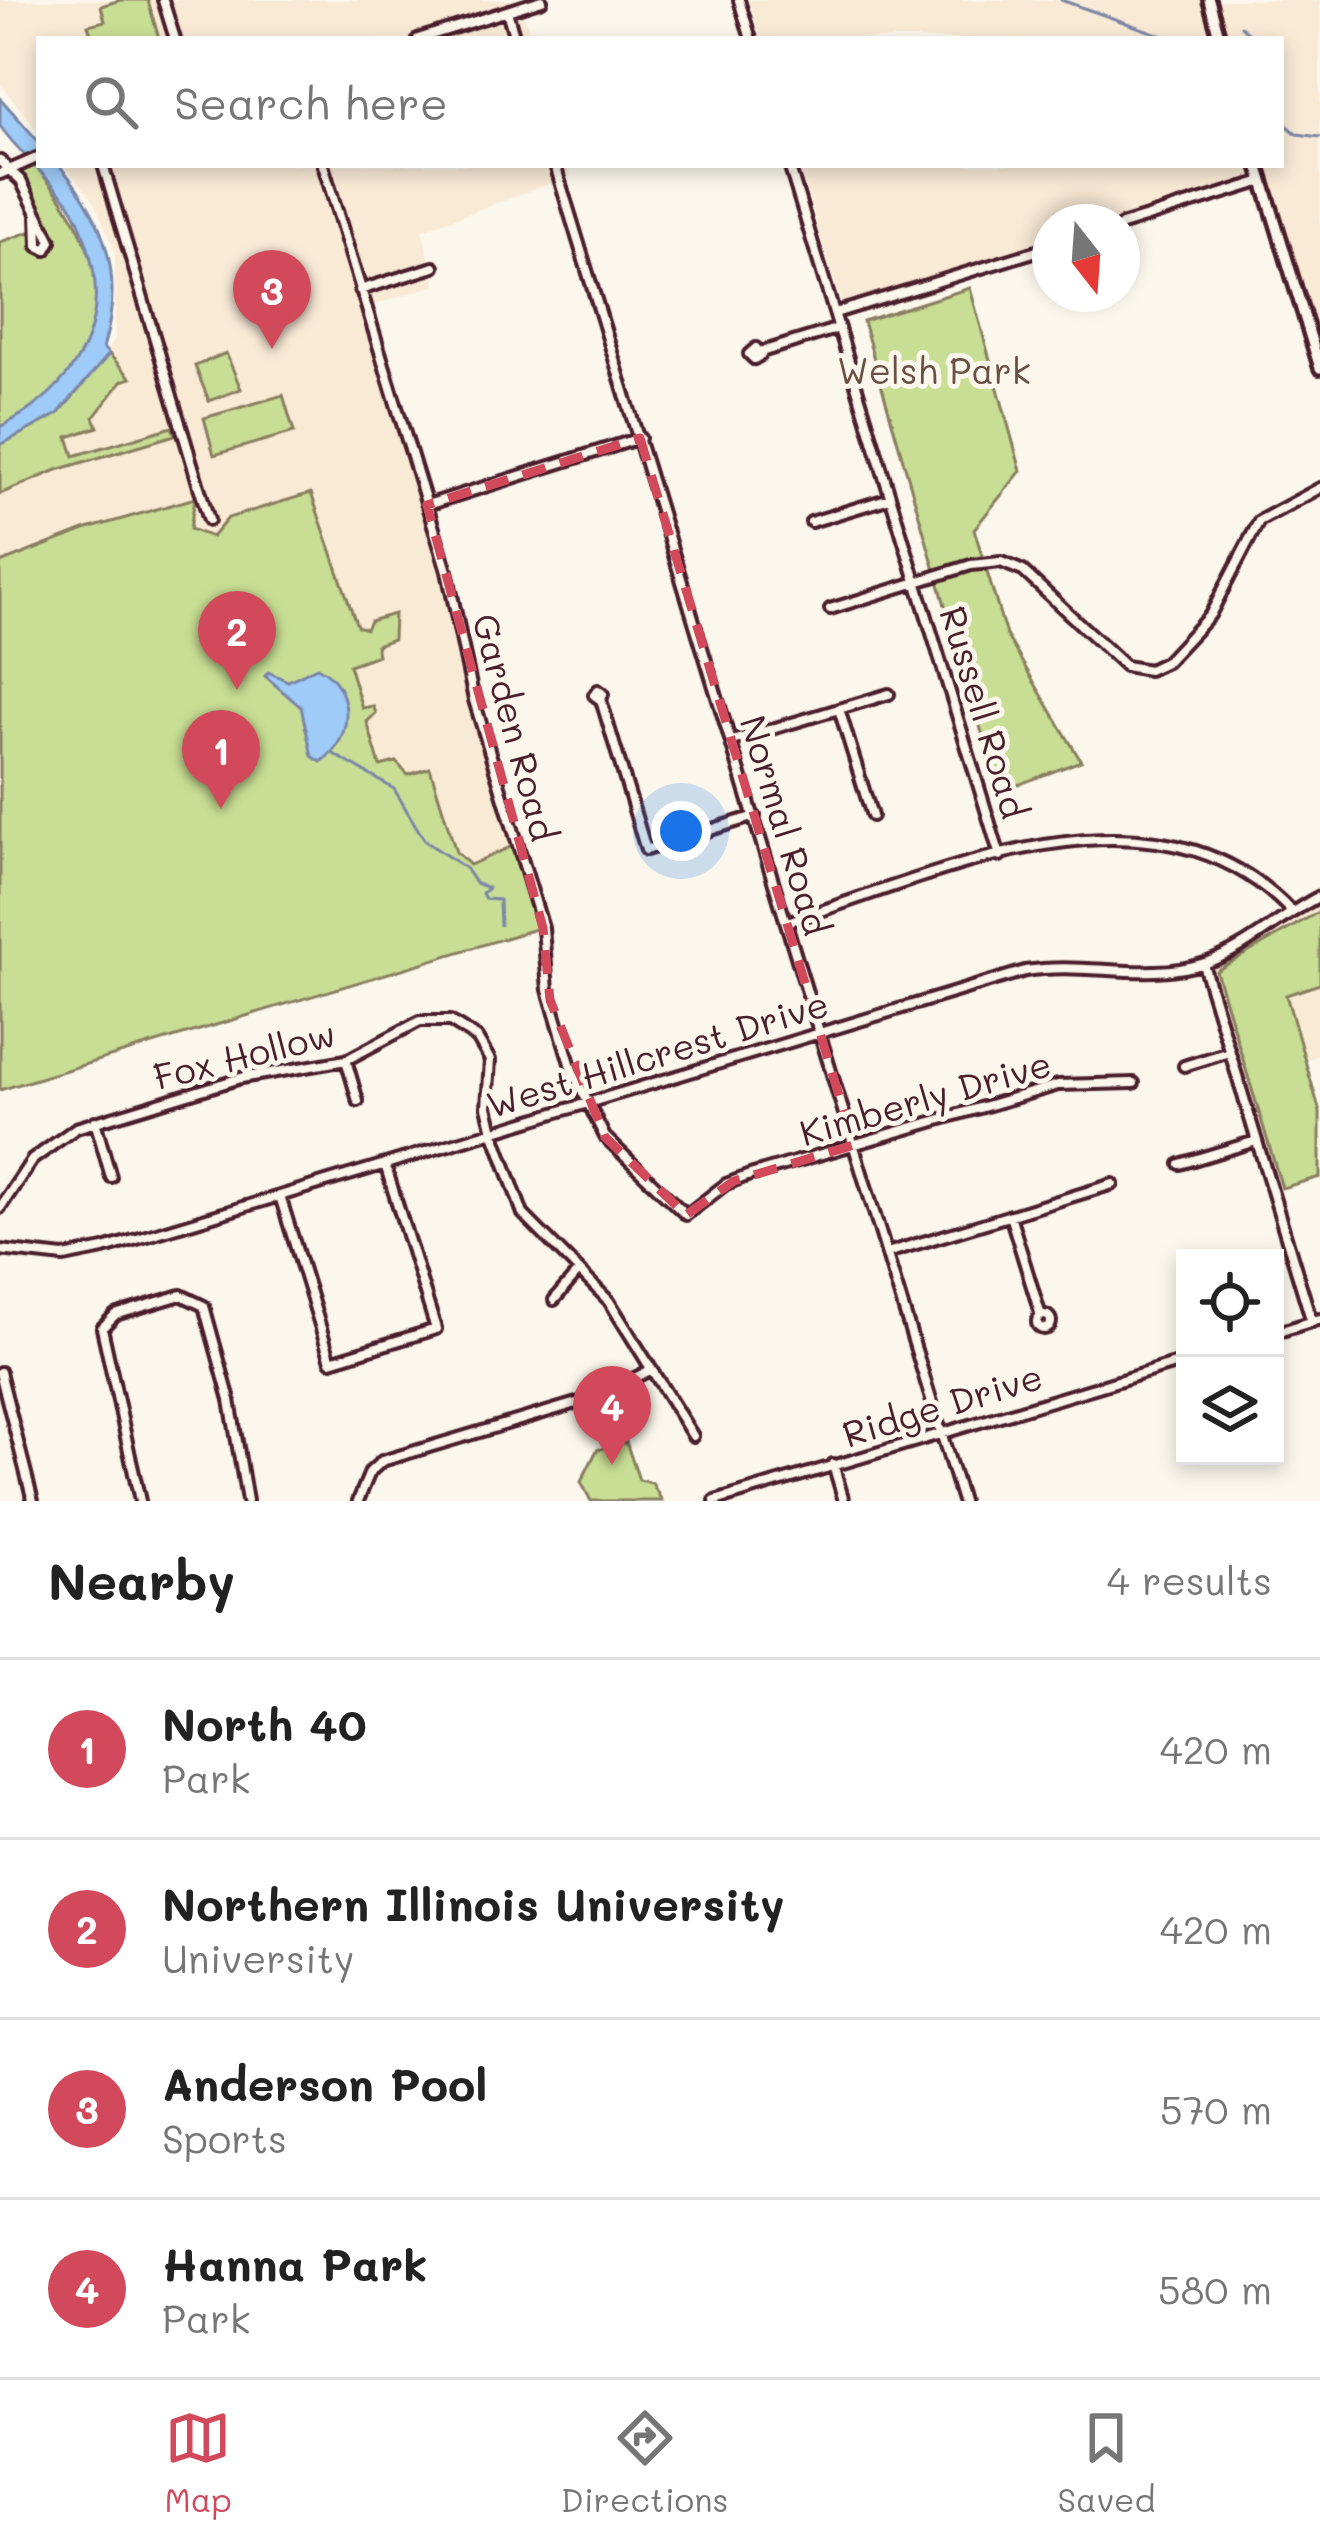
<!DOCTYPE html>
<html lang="en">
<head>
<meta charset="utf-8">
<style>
	:root { --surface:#fff; --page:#f6f6f6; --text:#222; --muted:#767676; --line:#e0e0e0; --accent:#d1495b }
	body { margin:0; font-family:Mali,sans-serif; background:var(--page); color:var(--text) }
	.controls { position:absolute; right:36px; bottom:36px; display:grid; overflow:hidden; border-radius:0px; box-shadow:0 6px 18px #0003 }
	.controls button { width:108px; height:108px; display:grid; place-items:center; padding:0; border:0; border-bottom:3px solid var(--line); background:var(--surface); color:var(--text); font:60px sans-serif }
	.compass { position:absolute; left:1032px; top:204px; width:108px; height:108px; border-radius:50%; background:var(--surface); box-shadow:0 6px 18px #0003; rotate:163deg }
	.you { position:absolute; left:681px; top:831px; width:42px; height:42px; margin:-30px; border:9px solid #fff; border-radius:50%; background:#1a73e8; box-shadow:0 0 0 18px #1a73e833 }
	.badge { display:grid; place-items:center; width:78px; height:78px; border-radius:50%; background:var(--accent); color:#fff; font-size:39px; font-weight:700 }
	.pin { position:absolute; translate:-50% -99px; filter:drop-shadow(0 3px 6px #0008) }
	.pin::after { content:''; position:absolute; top:63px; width:42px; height:36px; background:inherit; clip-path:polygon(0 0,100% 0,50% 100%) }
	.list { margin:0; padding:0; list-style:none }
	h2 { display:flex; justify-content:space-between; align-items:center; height:156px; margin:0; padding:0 48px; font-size:51px }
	h2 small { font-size:39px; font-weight:400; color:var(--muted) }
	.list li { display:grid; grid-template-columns:78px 1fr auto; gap:36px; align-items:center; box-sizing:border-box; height:180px; padding:0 48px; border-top:3px solid var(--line) }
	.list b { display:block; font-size:45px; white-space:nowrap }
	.list p { margin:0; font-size:39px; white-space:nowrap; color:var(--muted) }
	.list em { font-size:39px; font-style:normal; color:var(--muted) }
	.icon { flex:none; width:66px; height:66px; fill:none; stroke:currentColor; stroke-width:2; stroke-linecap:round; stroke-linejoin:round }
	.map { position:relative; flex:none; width:1320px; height:1501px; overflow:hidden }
	.search { position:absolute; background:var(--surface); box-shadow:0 6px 18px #0003; left:36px; right:36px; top:36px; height:132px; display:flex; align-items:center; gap:30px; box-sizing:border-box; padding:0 42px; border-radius:0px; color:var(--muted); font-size:45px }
	.sheet { height:876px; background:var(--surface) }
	nav { display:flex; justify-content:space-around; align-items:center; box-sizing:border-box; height:168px; border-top:3px solid var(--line); background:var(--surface); font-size:33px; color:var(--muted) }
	nav a { display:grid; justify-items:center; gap:6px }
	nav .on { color:var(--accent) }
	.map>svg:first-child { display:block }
	.built { fill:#f9ead6 }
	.green { fill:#c8de94; stroke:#897e60; stroke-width:3 }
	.water { fill:#9ecbf8; stroke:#7c86a6; stroke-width:3 }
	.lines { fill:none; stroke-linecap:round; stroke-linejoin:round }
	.stream { stroke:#7c86a6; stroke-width:3 }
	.minor-casing { stroke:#4a1f2b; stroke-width:16 }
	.major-casing { stroke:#4a1f2b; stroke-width:18 }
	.minor { stroke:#fbf7ec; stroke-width:8 }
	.major { stroke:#fbf7ec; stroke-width:9 }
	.marked { fill:none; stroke:#d1495b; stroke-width:9; stroke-dasharray:24 15; stroke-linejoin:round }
	.labels { text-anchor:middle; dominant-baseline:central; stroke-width:10; stroke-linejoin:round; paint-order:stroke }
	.park-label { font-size:36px; fill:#6a4f45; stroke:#fbf7ec }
	.street-label { font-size:36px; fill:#4a1f2b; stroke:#fbf7ec }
</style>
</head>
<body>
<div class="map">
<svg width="1320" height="1501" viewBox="0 0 1320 1501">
	<rect width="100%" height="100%" fill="#fbf7ec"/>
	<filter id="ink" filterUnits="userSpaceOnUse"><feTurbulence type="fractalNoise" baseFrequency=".00833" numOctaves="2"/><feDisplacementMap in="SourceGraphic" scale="24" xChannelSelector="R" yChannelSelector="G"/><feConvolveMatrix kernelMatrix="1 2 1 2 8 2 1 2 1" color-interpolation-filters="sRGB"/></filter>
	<g filter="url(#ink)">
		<!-- built -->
		<path class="built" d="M 0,0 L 542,0 L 522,7 L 531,39 L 39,39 L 39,133 L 0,83 Z
			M 749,0 L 1320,0 L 1320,324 L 1307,328 L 1263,182 L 1122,222 L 1050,222 L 1050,245 L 842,306 L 799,165 L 1281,165 L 1281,39 L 761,39 Z
			M 64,165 L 568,165 L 571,176 L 422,230 L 436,285 L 365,308 L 542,927 L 0,1091 L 0,454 L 76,400 L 115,339 L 115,251 L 93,200 Z
			M 1320,891 L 1320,1055 L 1305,1060 L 1320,1110 L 1320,1178 L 1265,1194 L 1195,961 L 1239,942 Z"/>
		<!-- green -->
		<path class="green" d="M 120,0 L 148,0 L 159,39 L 93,39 L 88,25 L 105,21 L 101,6 Z
			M 35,166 C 121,261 124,364 0,427 L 0,242 L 35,230 L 41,253 L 55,245 L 22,172 Z
			M 970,288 L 1021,471 L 974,529 L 1006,635 L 1081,761 L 999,792 L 863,321 Z
			M 226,353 L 241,389 L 209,401 L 195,366 Z
			M 109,354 L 131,378 L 122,381 L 94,417 L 98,427 L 68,437 L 74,456 L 172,427 L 175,435 L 57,470 L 0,494 L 0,445 L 58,414 Z
			M 283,395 L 294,432 L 214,455 L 204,418 Z
			M 311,493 L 357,626 L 366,629 L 370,621 L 394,614 L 393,639 L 376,645 L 378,655 L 349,665 L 362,708 L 373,706 L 376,713 L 367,722 L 380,766 L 396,762 L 408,775 L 430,768 L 456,852 L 470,865 L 517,844 L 542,927 L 0,1090 L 0,563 L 84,530 L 195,498 L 190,529 L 212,537 L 228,518 Z
			M 1320,911 L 1320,984 L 1286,995 L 1320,1112 L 1320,1177 L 1282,1188 L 1216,971 Z
			M 626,1442 L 639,1480 L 652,1483 L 662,1501 L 591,1501 L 581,1482 L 597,1450 Z"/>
		<!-- water -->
		<path class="water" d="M 0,98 L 39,142 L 39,165 L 59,165 C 106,220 125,278 103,348 L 109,354 L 58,414 L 0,445 L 0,427 C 73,390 114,327 87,245 C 82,230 78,215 68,202 C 47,176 20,154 0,126 Z
			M 317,667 C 355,685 355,739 321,762 L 312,756 L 301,707 L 265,676 L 268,672 L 288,681 Z"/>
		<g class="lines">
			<!-- stream -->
			<path class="stream" d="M 1061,0 L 1172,39
				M 1241,26 L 1254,39
				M 1281,120 L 1297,134 L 1320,137
				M 332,753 L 394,789 L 425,841 L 465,868 L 475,883 L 488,888 L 482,893 L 485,899 L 499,900 L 500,925"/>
			<!-- minor casing -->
			<g class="minor-casing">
				<path id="minor" d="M 163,0 L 175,39
					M 739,0 L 751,39
					M 507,11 L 515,39
					M 418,39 L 542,0
					M 0,161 L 21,181 L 51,241 L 46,250 L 38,246 L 37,215
					M 103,165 L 209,520
					M 323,165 L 447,571 L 474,700 L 543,928 L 548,990 L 572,1070 L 605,1137 L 686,1215 L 726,1184 L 750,1175 L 1058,1085 L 1134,1083
					M 555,165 L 962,1501
					M 789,165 L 1000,856
					M 0,174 L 39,157
					M 1122,225 L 1263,181
					M 360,290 L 434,267
					M 835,313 L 1050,247
					M 756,348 L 761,355 L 754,359 L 749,354 Z
					M 761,352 L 839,328
					M 427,505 L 640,438
					M 811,522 L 890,498
					M 830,609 L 971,565 L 1001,562 L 1023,571 L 1125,666 L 1149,670 L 1166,662 L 1210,615 L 1259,521 L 1320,488
					M 598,690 L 603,694 L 601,700 L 594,695 Z
					M 601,700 L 646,850 L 755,816
					M 839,709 L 872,816
					M 732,741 L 889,694
					M 787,922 C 944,873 1155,768 1292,912
					M 1203,964 L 1312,1322
					M 346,1060 L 358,1101
					M 1184,1066 L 1229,1052
					M 95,1121 L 111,1177
					M 1180,1164 L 1256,1141
					M 280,1196 L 331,1361 L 436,1329 L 385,1164
					M 0,1208 L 32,1160 L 76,1128 L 241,1078 L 346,1060 L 420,1021 L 450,1021 L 477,1038 L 490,1060 L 487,1107 L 493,1131 L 523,1214 L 609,1301 L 693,1436
					M 1010,1215 L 1041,1316
					M 0,1250 L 64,1257 L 104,1249 L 1025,971 C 1085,961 1147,982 1205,963 C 1248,949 1280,916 1320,896
					M 887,1253 L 1113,1184
					M 554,1300 L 579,1271
					M1037 1322a7 7 0 1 1 14 0a7 7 0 1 1-14 0Z
					M 1275,1333 L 1320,1319
					M 0,1372 L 33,1501
					M 833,1464 L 844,1501
					M 140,1501 L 102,1328 L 115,1315 L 181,1295 L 204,1306 L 230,1400 L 247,1501
					M 358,1501 L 370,1472 L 382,1461 L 600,1396 L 650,1370
					M 715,1501 L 1185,1361"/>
			</g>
			<!-- major casing -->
			<g class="major-casing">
				<path id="major" d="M 1209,0 L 1220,39
					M 1258,165 L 1320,368"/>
			</g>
			<!-- minor -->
			<use href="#minor" class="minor"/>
			<!-- major -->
			<use href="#major" class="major"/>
		</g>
	</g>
	<!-- marked area -->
	<path class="marked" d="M 640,438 L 854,1145 L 734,1181 L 686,1215 L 605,1137 L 550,1000 L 543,928 L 427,505 Z"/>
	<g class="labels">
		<!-- park labels -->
		<g class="park-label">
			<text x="934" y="369">Welsh Park</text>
		</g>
		<!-- street labels -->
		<g class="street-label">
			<text transform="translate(985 712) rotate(73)">Russell Road</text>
			<text transform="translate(516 727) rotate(75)">Garden Road</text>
			<text transform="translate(786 825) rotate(73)">Normal Road</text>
			<text transform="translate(657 1053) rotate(-17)">West Hillcrest Drive</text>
			<text transform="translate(244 1054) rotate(-14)">Fox Hollow</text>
			<text transform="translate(925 1097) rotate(-16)">Kimberly Drive</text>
			<text transform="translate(942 1404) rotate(-17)">Ridge Drive</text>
		</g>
	</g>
</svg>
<div class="controls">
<button><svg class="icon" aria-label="locate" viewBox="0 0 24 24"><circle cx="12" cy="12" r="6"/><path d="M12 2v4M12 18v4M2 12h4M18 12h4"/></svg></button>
<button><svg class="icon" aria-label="layers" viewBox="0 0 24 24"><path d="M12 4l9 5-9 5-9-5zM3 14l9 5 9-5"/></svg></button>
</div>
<svg class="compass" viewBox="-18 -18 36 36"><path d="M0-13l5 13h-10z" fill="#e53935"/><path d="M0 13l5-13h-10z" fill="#767676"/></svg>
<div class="you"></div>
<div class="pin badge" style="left:221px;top:809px">1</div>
<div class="pin badge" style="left:237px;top:690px">2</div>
<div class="pin badge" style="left:272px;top:349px">3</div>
<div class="pin badge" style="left:612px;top:1465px">4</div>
<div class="search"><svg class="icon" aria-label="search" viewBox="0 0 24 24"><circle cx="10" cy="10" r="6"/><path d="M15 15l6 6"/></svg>Search here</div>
</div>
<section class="sheet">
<h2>Nearby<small>4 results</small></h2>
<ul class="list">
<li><span class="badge">1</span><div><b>North 40</b><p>Park</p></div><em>420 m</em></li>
<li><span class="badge">2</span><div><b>Northern Illinois University</b><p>University</p></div><em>420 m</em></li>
<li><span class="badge">3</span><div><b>Anderson Pool</b><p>Sports</p></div><em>570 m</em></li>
<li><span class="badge">4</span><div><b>Hanna Park</b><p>Park</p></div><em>580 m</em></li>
</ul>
</section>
<nav>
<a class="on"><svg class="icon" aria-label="map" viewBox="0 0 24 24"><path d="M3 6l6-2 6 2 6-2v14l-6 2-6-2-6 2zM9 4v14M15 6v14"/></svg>Map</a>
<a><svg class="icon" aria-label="directions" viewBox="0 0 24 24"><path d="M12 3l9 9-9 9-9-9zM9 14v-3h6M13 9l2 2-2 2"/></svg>Directions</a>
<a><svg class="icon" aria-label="saved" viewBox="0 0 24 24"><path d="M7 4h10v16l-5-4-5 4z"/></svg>Saved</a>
</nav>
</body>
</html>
